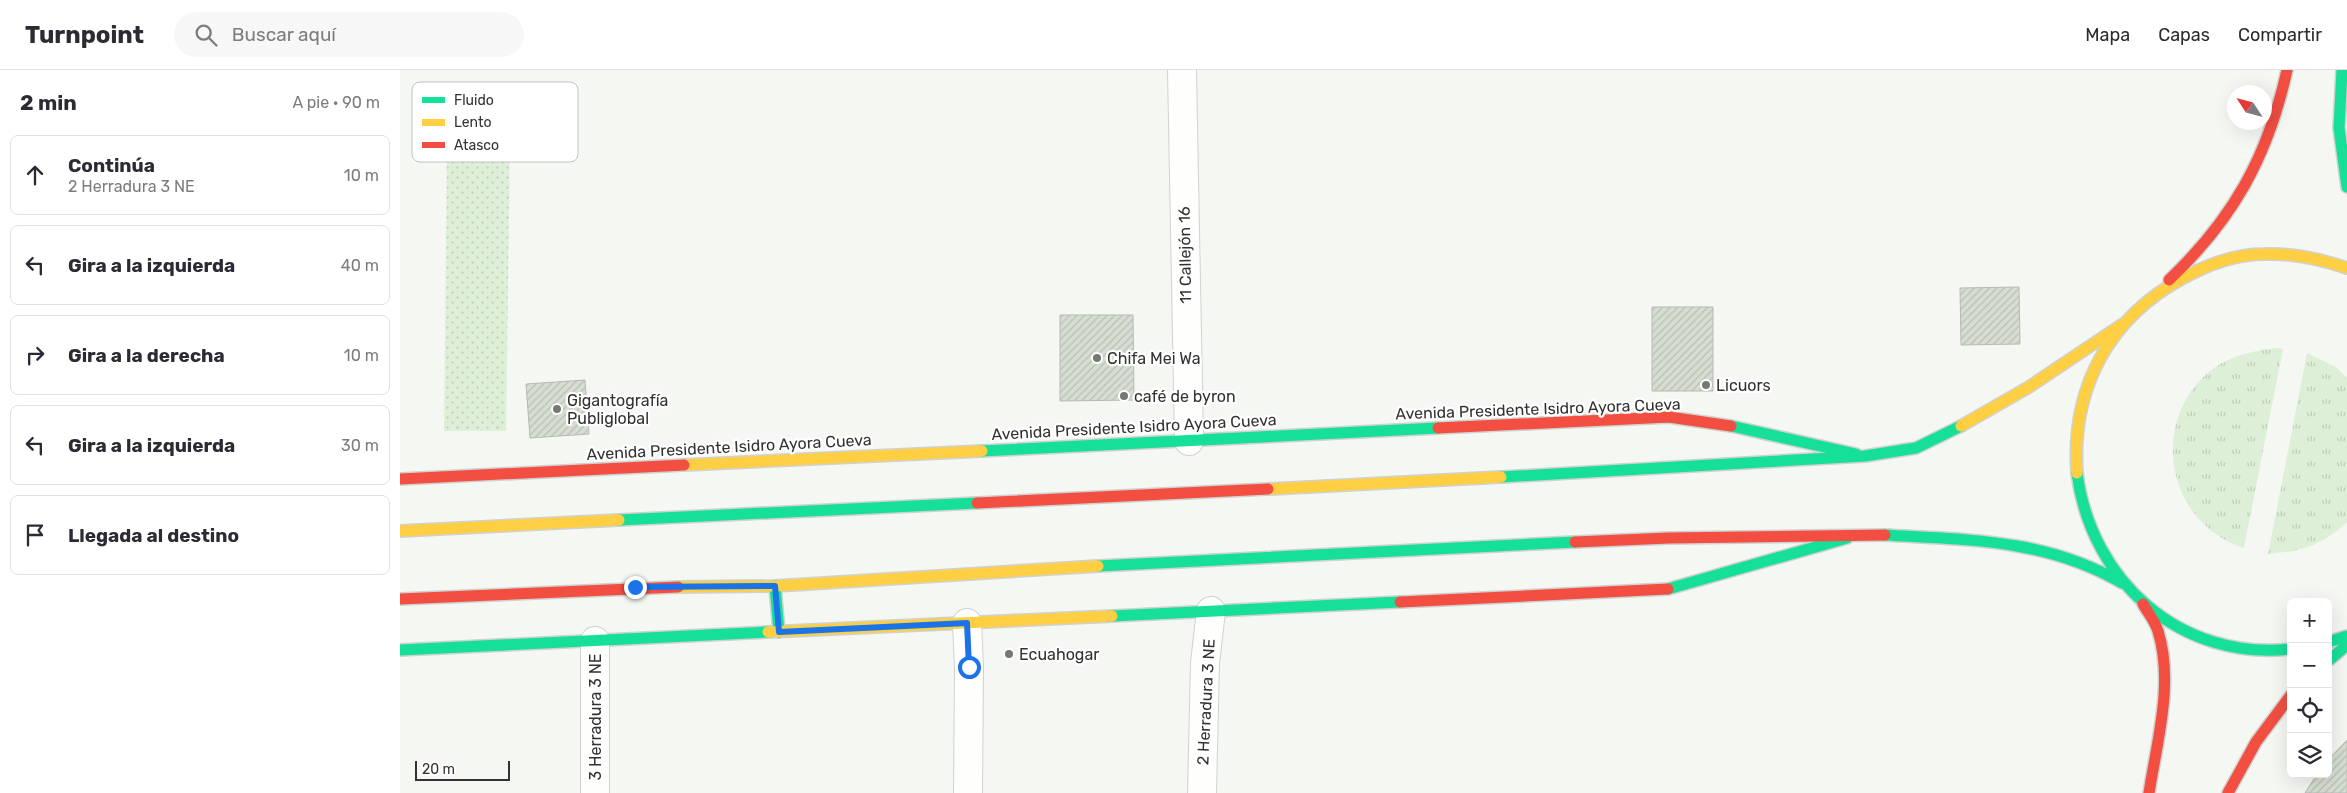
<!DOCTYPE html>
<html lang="es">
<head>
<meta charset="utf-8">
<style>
	:root { --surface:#fff; --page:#f7f7f7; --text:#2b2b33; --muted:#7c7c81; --line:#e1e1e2 }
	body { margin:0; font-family:Rubik,sans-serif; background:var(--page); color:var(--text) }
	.controls { position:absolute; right:15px; bottom:15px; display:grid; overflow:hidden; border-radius:8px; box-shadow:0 5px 20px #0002 }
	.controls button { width:45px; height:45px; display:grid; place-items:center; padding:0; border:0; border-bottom:1px solid var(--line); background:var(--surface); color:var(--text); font:25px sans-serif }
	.compass { position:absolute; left:1827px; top:15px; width:45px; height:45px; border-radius:50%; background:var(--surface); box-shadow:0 5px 20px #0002; rotate:306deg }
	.scale { position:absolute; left:15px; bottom:12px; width:95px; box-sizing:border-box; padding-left:5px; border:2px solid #313330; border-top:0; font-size:14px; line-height:18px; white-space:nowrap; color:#313330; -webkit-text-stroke:4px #fff; paint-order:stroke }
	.stop { position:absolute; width:15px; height:15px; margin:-11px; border:4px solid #1a73e8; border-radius:50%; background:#fff }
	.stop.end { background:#1a73e8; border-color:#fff; box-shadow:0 1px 5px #0008 }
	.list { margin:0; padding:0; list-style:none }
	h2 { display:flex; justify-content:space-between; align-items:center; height:65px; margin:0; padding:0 20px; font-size:21px }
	h2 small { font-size:16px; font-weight:400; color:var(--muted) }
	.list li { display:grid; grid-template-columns:32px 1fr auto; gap:15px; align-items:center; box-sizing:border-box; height:80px; margin:0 10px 10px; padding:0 10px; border:1px solid var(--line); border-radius:8px }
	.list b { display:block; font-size:19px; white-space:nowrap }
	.list p { margin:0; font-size:16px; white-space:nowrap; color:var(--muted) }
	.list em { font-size:16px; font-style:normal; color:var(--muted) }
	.icon { flex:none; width:28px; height:28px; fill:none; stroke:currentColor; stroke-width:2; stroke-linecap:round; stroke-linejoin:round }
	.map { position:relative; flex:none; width:1947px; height:723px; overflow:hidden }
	header { display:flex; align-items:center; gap:30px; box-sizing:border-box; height:70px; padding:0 25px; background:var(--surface); border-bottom:1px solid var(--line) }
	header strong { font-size:24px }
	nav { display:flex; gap:28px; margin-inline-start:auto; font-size:18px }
	.search { width:350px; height:45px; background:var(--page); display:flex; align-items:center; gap:12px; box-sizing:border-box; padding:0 18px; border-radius:28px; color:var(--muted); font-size:19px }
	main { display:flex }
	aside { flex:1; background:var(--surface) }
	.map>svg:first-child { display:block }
	.grass { fill:url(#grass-tufts) }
	.park { fill:url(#park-dots) }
	.building { fill:url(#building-hatch); stroke:#b8b9b6 }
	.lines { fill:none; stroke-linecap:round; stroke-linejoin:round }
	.street-casing { stroke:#d0d2cf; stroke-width:30 }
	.fast-casing { stroke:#d0d2cf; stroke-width:14 }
	.slow-casing { stroke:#d0d2cf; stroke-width:14 }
	.jam-casing { stroke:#d0d2cf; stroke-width:14 }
	.street { stroke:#fefefd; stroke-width:28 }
	.fast { stroke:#16e098; stroke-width:11 }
	.slow { stroke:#ffcf43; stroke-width:11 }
	.jam { stroke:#f24e42; stroke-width:11 }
	.route { stroke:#1a73e8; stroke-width:6 }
	.poi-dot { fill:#767874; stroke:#fff; stroke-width:2 }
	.labels { text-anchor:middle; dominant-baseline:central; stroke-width:4.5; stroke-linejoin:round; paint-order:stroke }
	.street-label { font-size:16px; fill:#313330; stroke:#fff }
	.poi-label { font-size:16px; fill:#313330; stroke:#fff; text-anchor:start }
	.key { fill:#fff; stroke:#c1c2c1; stroke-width:1 }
	.key-label { font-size:14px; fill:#313330 }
</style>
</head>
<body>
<header>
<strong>Turnpoint</strong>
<div class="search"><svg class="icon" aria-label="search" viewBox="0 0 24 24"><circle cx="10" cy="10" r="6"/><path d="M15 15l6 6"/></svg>Buscar aquí</div>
<nav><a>Mapa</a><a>Capas</a><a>Compartir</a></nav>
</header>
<main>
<aside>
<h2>2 min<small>A pie · 90 m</small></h2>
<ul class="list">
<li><svg class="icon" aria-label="ahead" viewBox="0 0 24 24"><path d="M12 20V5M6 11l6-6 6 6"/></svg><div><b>Continúa</b><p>2 Herradura 3 NE</p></div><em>10 m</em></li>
<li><svg class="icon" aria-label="left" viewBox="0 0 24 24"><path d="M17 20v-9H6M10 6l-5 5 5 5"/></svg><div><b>Gira a la izquierda</b></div><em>40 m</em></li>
<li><svg class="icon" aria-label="right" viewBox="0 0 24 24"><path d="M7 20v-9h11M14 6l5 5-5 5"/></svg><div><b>Gira a la derecha</b></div><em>10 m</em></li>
<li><svg class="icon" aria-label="left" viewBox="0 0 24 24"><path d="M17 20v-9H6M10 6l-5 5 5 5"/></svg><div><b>Gira a la izquierda</b></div><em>30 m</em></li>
<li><svg class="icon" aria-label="arrive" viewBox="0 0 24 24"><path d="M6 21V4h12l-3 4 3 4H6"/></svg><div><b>Llegada al destino</b></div></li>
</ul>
</aside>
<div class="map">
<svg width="1947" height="723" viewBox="0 0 1947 723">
	<defs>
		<pattern id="grass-tufts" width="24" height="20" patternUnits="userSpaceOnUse" patternTransform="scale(1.25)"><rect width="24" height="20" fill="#deefd7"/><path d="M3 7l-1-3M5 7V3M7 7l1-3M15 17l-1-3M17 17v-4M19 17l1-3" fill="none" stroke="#bfcdb9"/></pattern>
		<pattern id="park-dots" width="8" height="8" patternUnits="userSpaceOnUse" patternTransform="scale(1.25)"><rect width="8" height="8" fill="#deefd7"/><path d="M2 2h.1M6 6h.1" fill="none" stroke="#bfcdb9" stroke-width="1.8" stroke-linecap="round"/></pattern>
		<pattern id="building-hatch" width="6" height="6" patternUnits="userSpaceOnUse" patternTransform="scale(1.25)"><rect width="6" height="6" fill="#d6ded2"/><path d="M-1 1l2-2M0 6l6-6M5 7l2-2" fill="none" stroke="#b8bfb5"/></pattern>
	</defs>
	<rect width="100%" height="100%" fill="#f5f7f3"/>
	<!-- grass -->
	<path class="grass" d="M 1875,278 L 1883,279 L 1844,478 C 1765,453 1747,348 1814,298 C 1832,285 1854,281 1875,278 Z
		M 1907,283 L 1936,297 L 1947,308 L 1947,452 C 1922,476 1901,481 1868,484 Z"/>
	<!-- park -->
	<path class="park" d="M 47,69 L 110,70 L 106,361 L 44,361 Z"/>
	<!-- building -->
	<path class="building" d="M 1619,217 L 1620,274 L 1561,275 L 1560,218 Z
		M 1252,237 L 1313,237 L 1313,321 L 1252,321 Z
		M 660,245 L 733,245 L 734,330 L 660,331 Z
		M 185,310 L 189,364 L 130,368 L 126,314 Z
		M 1947,670 L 1947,723 L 1905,723 L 1917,704 L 1928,704 L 1928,690 Z"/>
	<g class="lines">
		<!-- street casing -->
		<g class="street-casing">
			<path id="street" d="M 782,0 L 789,371
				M 567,553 L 569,597 L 568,723
				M 195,571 L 195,723
				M 802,723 L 805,593 L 811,541"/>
		</g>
		<!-- fast casing -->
		<g class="fast-casing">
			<path id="fast" d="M 1942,0 L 1939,58 L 1947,117
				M 1331,356 L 1456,384
				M 582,381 L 1038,358
				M 1677,403 C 1691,511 1780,591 1891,579
				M 1101,407 L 1465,386 L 1516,378 L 1561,356
				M 219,450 L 577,433
				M 1485,465 C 1570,470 1646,469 1722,513
				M 698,496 L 1175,472
				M 375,516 L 379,562
				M 1268,519 L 1447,468
				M 712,546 L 1000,532
				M 1928,572 L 1947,566
				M 0,580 L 368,562
				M 1928,591 L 1947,575"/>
		</g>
		<!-- slow casing -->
		<g class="slow-casing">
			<path id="slow" d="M 1561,356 L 1629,317 L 1723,254
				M 284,395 L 582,381
				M 1677,403 C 1671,318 1709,247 1785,207 C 1809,194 1838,184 1865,184 C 1894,183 1920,189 1947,198
				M 868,419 L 1101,407
				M 0,461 L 219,450
				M 278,517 L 375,516 L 698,496
				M 368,562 L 712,546"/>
		</g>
		<!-- jam casing -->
		<g class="jam-casing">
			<path id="jam" d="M 1769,210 C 1833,149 1868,87 1887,0
				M 1038,358 L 1269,347 L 1331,356
				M 0,409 L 284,395
				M 577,433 L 868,419
				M 1175,472 L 1269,468 L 1485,465
				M 0,529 L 278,517
				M 1000,532 L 1268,519
				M 1743,534 C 1748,543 1755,551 1758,561 C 1774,613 1757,671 1749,723
				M 1828,723 L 1856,672 L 1891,625"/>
		</g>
		<!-- street -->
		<use href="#street" class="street"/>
		<!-- fast -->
		<use href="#fast" class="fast"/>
		<!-- slow -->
		<use href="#slow" class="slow"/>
		<!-- jam -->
		<use href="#jam" class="jam"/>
	</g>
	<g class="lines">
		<!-- route -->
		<path class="route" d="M 235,517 L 375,516 L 379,562 L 567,553 L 569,597"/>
	</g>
	<!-- markers -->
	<g class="poi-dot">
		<circle cx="697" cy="288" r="5"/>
		<circle cx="1306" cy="315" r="5"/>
		<circle cx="724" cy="326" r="5"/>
		<circle cx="157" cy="339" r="5"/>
		<circle cx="609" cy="584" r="5"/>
	</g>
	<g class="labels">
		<!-- street labels -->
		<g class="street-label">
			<text transform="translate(785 185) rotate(-91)">11 Callejón 16</text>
			<text transform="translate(1138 339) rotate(-2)">Avenida Presidente Isidro Ayora Cueva</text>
			<text transform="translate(734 357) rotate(-3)">Avenida Presidente Isidro Ayora Cueva</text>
			<text transform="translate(329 377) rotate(-3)">Avenida Presidente Isidro Ayora Cueva</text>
			<text transform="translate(806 632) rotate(-87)">2 Herradura 3 NE</text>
			<text transform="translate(195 647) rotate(-90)">3 Herradura 3 NE</text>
		</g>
		<!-- poi labels -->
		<g class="poi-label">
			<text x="707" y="288">Chifa Mei Wa</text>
			<text x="1316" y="315">Licuors</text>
			<text x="734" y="326">café de byron</text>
			<text x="167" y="330">Gigantografía<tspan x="167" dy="18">Publiglobal</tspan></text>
			<text x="619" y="584">Ecuahogar</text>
		</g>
	</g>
	<!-- legend -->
	<rect x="12" y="12" width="166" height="80" rx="8" class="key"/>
	<rect x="22" y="27" width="23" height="6" fill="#16e098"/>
	<rect x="22" y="49" width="23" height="7" fill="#ffcf43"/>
	<rect x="22" y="72" width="23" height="6" fill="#f24e42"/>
	<g class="key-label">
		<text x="54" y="35">Fluido</text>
		<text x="54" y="57">Lento</text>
		<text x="54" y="80">Atasco</text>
	</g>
</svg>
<div class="controls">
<button>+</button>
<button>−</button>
<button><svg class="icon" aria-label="locate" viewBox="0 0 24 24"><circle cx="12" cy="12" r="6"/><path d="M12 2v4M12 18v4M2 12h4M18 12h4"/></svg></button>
<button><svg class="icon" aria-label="layers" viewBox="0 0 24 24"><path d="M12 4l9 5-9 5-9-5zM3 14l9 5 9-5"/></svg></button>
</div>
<svg class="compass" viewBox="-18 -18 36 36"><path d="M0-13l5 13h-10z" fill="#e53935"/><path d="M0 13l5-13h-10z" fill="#7c7c81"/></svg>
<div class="scale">20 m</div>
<div class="stop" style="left:569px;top:597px"></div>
<div class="stop end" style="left:235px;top:517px"></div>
</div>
</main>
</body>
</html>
